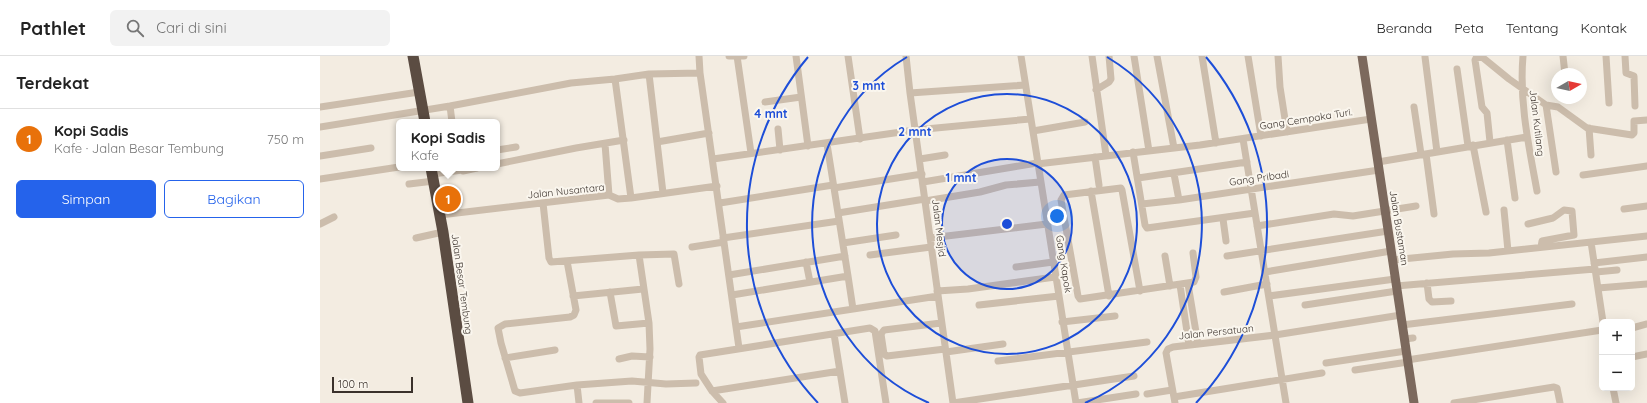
<!DOCTYPE html>
<html lang="id">
<head>
<meta charset="utf-8">
<style>
	:root { --surface:#fff; --page:#f2f2f2; --text:#222; --muted:#767676; --line:#e0e0e0; --accent:#2563eb }
	body { margin:0; font-family:Quicksand,sans-serif; background:var(--page); color:var(--text) }
	.controls { position:absolute; right:12px; bottom:12px; display:grid; overflow:hidden; border-radius:6px; box-shadow:0 4px 16px #0002 }
	.controls button { width:36px; height:36px; display:grid; place-items:center; padding:0; border:0; border-bottom:1px solid var(--line); background:var(--surface); color:var(--text); font:20px sans-serif }
	.compass { position:absolute; left:1231px; top:12px; width:36px; height:36px; border-radius:50%; background:var(--surface); box-shadow:0 4px 16px #0002; rotate:81deg }
	.scale { position:absolute; left:12px; bottom:10px; width:81px; box-sizing:border-box; padding-left:4px; border:2px solid #3a312b; border-top:0; font-size:11px; line-height:14px; white-space:nowrap; color:#3a312b; -webkit-text-stroke:3px #faf6ee; paint-order:stroke }
	.you { position:absolute; left:737px; top:160px; width:14px; height:14px; margin:-10px; border:3px solid #fff; border-radius:50%; background:#1a73e8; box-shadow:0 0 0 6px #1a73e833 }
	.badge { display:grid; place-items:center; width:26px; height:26px; border-radius:50%; background:var(--accent); color:#fff; font-size:13px; font-weight:700 }
	.pin { position:absolute; translate:-50% -50%; border:2px solid #fff; box-shadow:0 1px 4px #0006 }
	.popup { position:absolute; left:76px; top:63px; width:104px; height:52px; box-sizing:border-box; display:grid; place-content:center; border-radius:6px; background:var(--surface); filter:drop-shadow(0 1px 3px #0005); font-size:13px; white-space:nowrap; color:var(--muted) }
	.popup b { font-size:15px; color:var(--text) }
	.popup::after { content:''; position:absolute; left:50%; top:100%; margin-left:-8px; border:8px solid transparent; border-top-color:var(--surface) }
	.list { margin:0; padding:0; list-style:none }
	h2 { display:flex; justify-content:space-between; align-items:center; height:52px; margin:0; padding:0 16px; font-size:17px }
	h2 small { font-size:13px; font-weight:400; color:var(--muted) }
	.list li { display:grid; grid-template-columns:26px 1fr auto; gap:12px; align-items:center; box-sizing:border-box; height:60px; padding:0 16px; border-top:1px solid var(--line) }
	.list b { display:block; font-size:15px; white-space:nowrap }
	.list p { margin:0; font-size:13px; white-space:nowrap; color:var(--muted) }
	.list em { font-size:13px; font-style:normal; color:var(--muted) }
	.actions { display:flex; gap:8px; padding:12px 16px }
	.actions a { flex:1; padding:9px 0; border:1px solid var(--accent); border-radius:6px; text-align:center; font-size:14px; color:var(--accent) }
	.actions .main { background:var(--accent); color:#fff }
	.icon { flex:none; width:22px; height:22px; fill:none; stroke:currentColor; stroke-width:2; stroke-linecap:round; stroke-linejoin:round }
	.map { position:relative; flex:none; width:1327px; height:347px; overflow:hidden }
	header { display:flex; align-items:center; gap:24px; box-sizing:border-box; height:56px; padding:0 20px; background:var(--surface); border-bottom:1px solid var(--line) }
	header strong { font-size:19px }
	nav { display:flex; gap:22px; margin-inline-start:auto; font-size:14px }
	.search { width:280px; height:36px; background:var(--page); display:flex; align-items:center; gap:10px; box-sizing:border-box; padding:0 14px; border-radius:6px; color:var(--muted); font-size:15px }
	main { display:flex }
	aside { flex:1; background:var(--surface) }
	.map>svg:first-child { display:block }
	.lines { fill:none; stroke-linecap:round; stroke-linejoin:round }
	.minor { stroke:#ccbdac; stroke-width:7 }
	.major { stroke:#7c695d; stroke-width:9 }
	.highway { stroke:#5b4c42; stroke-width:11 }
	.ring { fill:none; stroke:#1d4ed8; stroke-width:2 }
	.labels { text-anchor:middle; dominant-baseline:central; stroke-width:4; stroke-linejoin:round; paint-order:stroke }
	.street-label { font-size:10px; fill:#3a312b; stroke:#faf6ee }
	.centre { fill:#1d4ed8; stroke:#faf6ee; stroke-width:2 }
	.ring-label { font-size:12px; text-anchor:middle; font-weight:bold; fill:#1d4ed8; stroke:#faf6ee; stroke-width:4; stroke-linejoin:round; paint-order:stroke }
</style>
</head>
<body>
<header>
<strong>Pathlet</strong>
<div class="search"><svg class="icon" aria-label="search" viewBox="0 0 24 24"><circle cx="10" cy="10" r="6"/><path d="M15 15l6 6"/></svg>Cari di sini</div>
<nav><a>Beranda</a><a>Peta</a><a>Tentang</a><a>Kontak</a></nav>
</header>
<main>
<aside>
<h2>Terdekat<small></small></h2>
<ul class="list">
<li><span class="badge" style="background:#e8710a">1</span><div><b>Kopi Sadis</b><p>Kafe · Jalan Besar Tembung</p></div><em>750 m</em></li>
</ul>
<div class="actions"><a class="main">Simpan</a><a>Bagikan</a></div>
</aside>
<div class="map">
<svg width="1327" height="347" viewBox="0 0 1327 347">
	<rect width="100%" height="100%" fill="#f3ece1"/>
	<g class="lines">
		<!-- minor -->
		<path class="minor" d="M 379,0 L 380,17 L 416,271 L 618,240
			M 409,0 L 424,0
			M 417,0 L 431,97
			M 476,0 L 488,90
			M 528,0 L 540,83
			M 586,0 L 590,37 L 633,347
			M 701,0 L 756,347
			M 772,0 L 786,99
			M 814,0 L 829,95
			M 837,0 L 854,92
			M 882,0 L 896,87
			M 928,0 L 941,80
			M 958,0 L 960,31 L 967,76
			M 1203,0 C 1199,46 1209,91 1217,135
			M 1243,0 L 1245,18
			M 1286,0 L 1289,47
			M 1305,0 L 1306,17 L 1314,20 L 1315,50
			M 1105,1 L 1117,96
			M 1137,13 L 1148,90
			M 329,18 L 343,137
			M 295,23 L 311,142
			M 776,34 L 789,26 L 791,23 L 789,0
			M 590,37 L 705,29
			M 445,46 L 481,41
			M 1226,49 L 1238,51 L 1267,72 L 1312,79 L 1314,77 L 1314,65 L 1327,64
			M 130,50 L 132,66
			M 0,51 L 99,36
			M 1094,51 L 1101,98
			M 0,71 L 130,50 L 251,27 L 295,23 L 329,18 L 380,17
			M 1269,72 L 1271,99
			M 458,73 L 460,94
			M 713,75 L 765,66
			M 923,83 L 966,347
			M 1187,84 L 1195,142
			M 337,86 L 389,77
			M 1170,86 L 1167,57 L 1162,51 L 1155,4 L 1156,2 L 1162,1 L 1189,23 L 1226,49 L 1236,116
			M 285,88 L 289,139
			M 1153,89 L 1166,156
			M 177,94 L 196,91
			M 813,96 L 825,169 L 827,172 L 935,157
			M 1106,98 L 1114,158
			M 0,100 L 51,92
			M 775,101 L 779,129
			M 393,103 L 595,74 L 710,63
			M 600,103 L 625,99
			M 1058,106 L 1207,81
			M 177,108 L 256,92 L 304,84
			M 717,108 L 880,89 L 1051,63
			M 141,112 L 143,115 L 157,112
			M 113,118 L 142,114
			M 854,118 L 859,144
			M 1263,119 L 1327,110
			M 818,122 L 927,106
			M 0,123 L 79,111
			M 603,126 L 717,107
			M 89,128 L 114,125
			M 514,132 L 602,118
			M 771,135 L 789,240
			M 605,145 L 660,136 L 686,129 L 720,126
			M 223,147 L 229,202 L 231,206 L 319,199 L 329,267 L 330,293 L 327,347
			M 400,147 L 513,129
			M 822,148 L 859,144 L 1059,114
			M 1304,153 L 1327,150
			M 1184,154 L 1188,195
			M 518,157 L 605,143
			M 120,159 L 289,139 L 298,143 L 311,142 L 397,130
			M 903,163 L 906,185
			M 0,168 L 14,161
			M 1208,168 L 1233,162 L 1244,154 L 1252,155 L 1254,179 L 1222,185 L 1221,191
			M 937,170 L 1014,158 L 1033,160 L 1096,150
			M 96,182 L 123,176
			M 403,182 L 519,165
			M 610,182 L 727,168
			M 1271,186 L 1283,266
			M 523,187 L 576,179
			M 372,191 L 404,186
			M 319,199 L 354,198 L 359,228
			M 550,199 L 611,191
			M 845,200 L 850,230
			M 907,200 L 1068,175
			M 1072,204 L 1133,198 L 1169,197 L 1327,180
			M 247,205 L 256,254 L 254,259 L 250,261 L 185,268 L 178,272 L 181,287 L 195,335 L 200,337 L 257,329 L 312,325 L 346,328 L 376,327
			M 486,206 L 490,226
			M 1274,207 L 1327,201
			M 696,211 L 733,206
			M 945,216 L 1071,195
			M 1276,216 L 1297,214
			M 409,219 L 525,200
			M 528,220 L 533,253
			M 1107,227 L 1109,243 L 1112,246 L 1131,245
			M 868,228 L 878,288
			M 860,229 L 869,289
			M 1076,230 L 1275,213
			M 1278,232 L 1327,228
			M 617,235 L 648,233 L 735,221
			M 820,235 L 802,134 L 801,132 L 744,139 L 741,144 L 758,240 L 760,243 L 874,226 L 876,221 L 873,197
			M 290,236 L 296,270 L 329,267
			M 904,236 L 947,228
			M 412,239 L 528,220 L 507,88
			M 253,240 L 323,233
			M 949,240 L 1075,223
			M 659,249 L 739,240
			M 985,249 L 1077,235
			M 742,266 L 795,260
			M 621,267 L 564,274 L 561,278 L 564,298 L 567,300 L 625,293
			M 1082,269 L 1252,248
			M 416,271 L 419,292
			M 1312,272 L 1327,268
			M 514,278 L 525,347
			M 1084,283 L 1093,282
			M 626,296 L 683,288
			M 1312,301 L 1327,298
			M 185,302 L 235,294
			M 299,303 L 312,300 L 330,301
			M 1087,304 L 1282,274
			M 678,305 L 827,286
			M 1006,307 L 1086,295
			M 1035,314 L 1088,306
			M 257,329 L 259,347
			M 1293,332 L 1296,347
			M 392,335 L 520,315
			M 827,338 L 852,334
			M 854,341 L 1002,317
			M 276,347 L 309,347
			M 403,347 L 392,335 L 381,318 L 379,301 L 380,299 L 550,272 L 555,275 L 566,347
			M 633,347 L 814,320
			M 757,347 L 816,338
			M 855,347 L 846,297 L 848,293 L 853,291 L 955,279 L 1081,259
			M 1134,347 L 1234,331 L 1237,332 L 1240,347"/>
		<!-- major -->
		<path class="major" d="M 1042,0 L 1094,347"/>
		<!-- highway -->
		<path class="highway" d="M 93,0 L 105,66
			M 111,112 L 123,176 L 148,347"/>
	</g>
	<!-- distance rings -->
	<circle cx="687" cy="168" r="65" fill="#1d4ed8" fill-opacity=".12"/>
	<g class="ring">
		<circle cx="687" cy="168" r="65"/>
		<circle cx="687" cy="168" r="130"/>
		<path d="M609 347A195 195 0 0 1 587 1M787 1A195 195 0 0 1 765 347"/>
		<path d="M498 347A260 260 0 0 1 488 1M886 1A260 260 0 0 1 876 347"/>
	</g>
	<g class="labels">
		<!-- street labels -->
		<g class="street-label">
			<text transform="translate(986 63) rotate(-9)">Gang Cempaka Turi.</text>
			<text transform="translate(1217 67) rotate(83)">Jalan Kutilang</text>
			<text transform="translate(939 122) rotate(-8)">Gang Pribadi</text>
			<text transform="translate(246 135) rotate(-6)">Jalan Nusantara</text>
			<text transform="translate(619 172) rotate(83)">Jalan Mesjid</text>
			<text transform="translate(1079 172) rotate(81)">Jalan Bustaman</text>
			<text transform="translate(744 208) rotate(81)">Gang Kapok</text>
			<text transform="translate(142 228) rotate(82)">Jalan Besar Tembung</text>
			<text transform="translate(896 276) rotate(-6)">Jalan Persatuan</text>
		</g>
	</g>
	<circle cx="687" cy="168" r="6" class="centre"/>
	<g class="ring-label">
		<text x="549" y="34">3 mnt</text>
		<text x="451" y="62">4 mnt</text>
		<text x="595" y="80">2 mnt</text>
		<text x="641" y="126">1 mnt</text>
	</g>
</svg>
<div class="controls">
<button>+</button>
<button>−</button>
</div>
<svg class="compass" viewBox="-18 -18 36 36"><path d="M0-13l5 13h-10z" fill="#e53935"/><path d="M0 13l5-13h-10z" fill="#767676"/></svg>
<div class="scale">100 m</div>
<div class="you"></div>
<div class="pin badge" style="left:128px;top:143px;background:#e8710a">1</div>
<div class="popup"><b>Kopi Sadis</b>Kafe</div>
</div>
</main>
</body>
</html>
